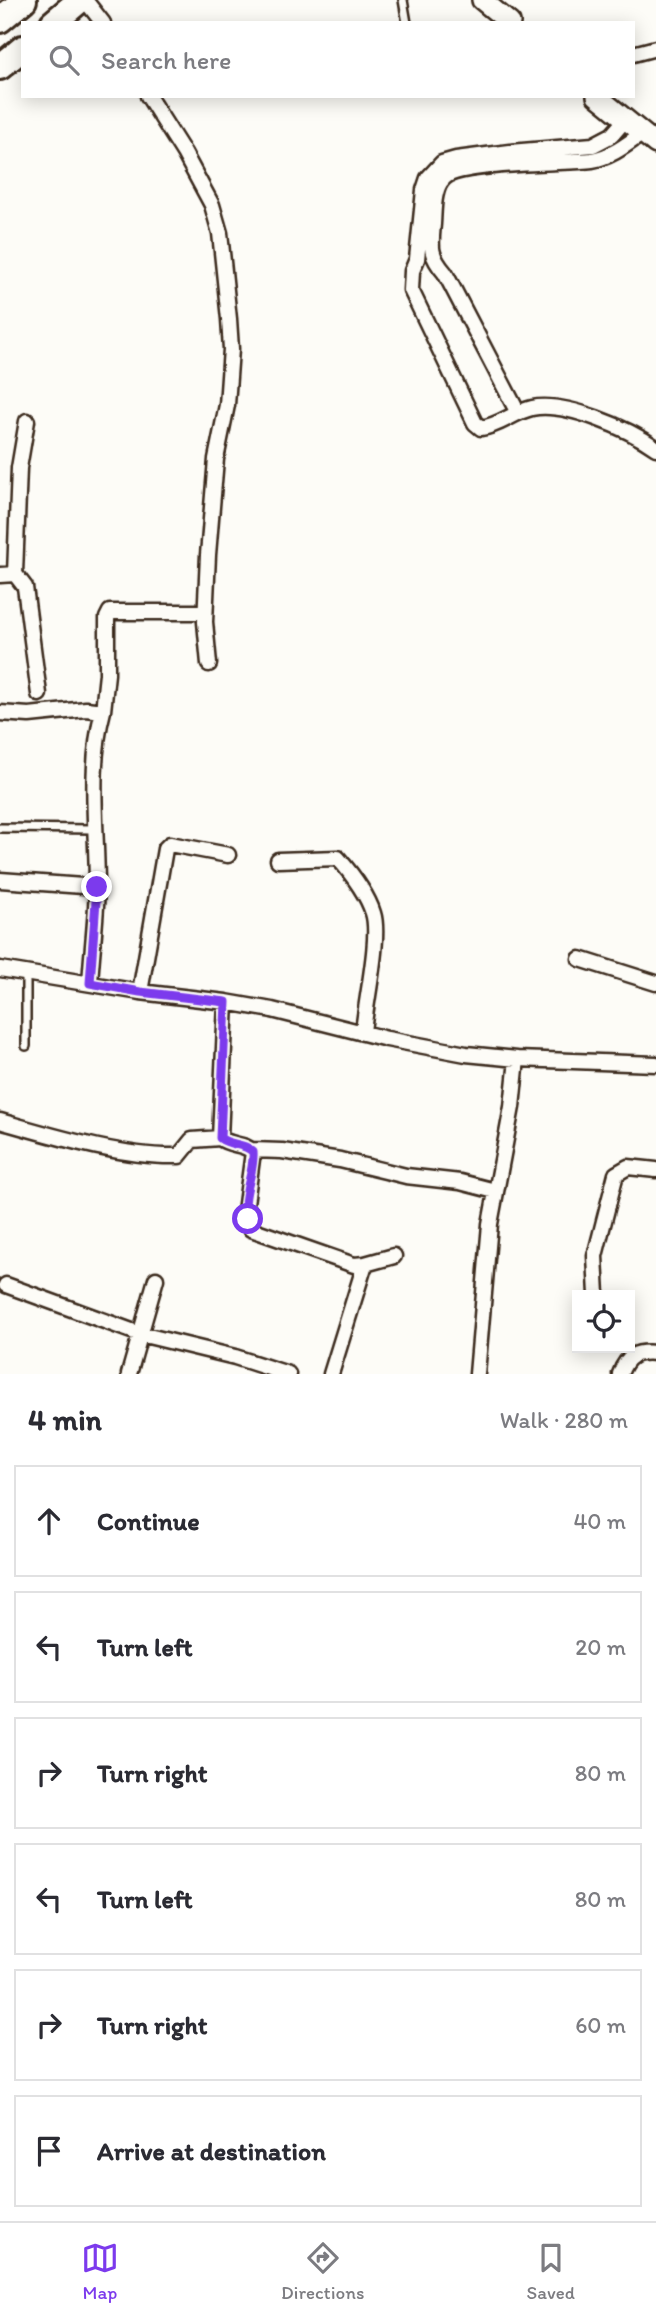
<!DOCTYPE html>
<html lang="en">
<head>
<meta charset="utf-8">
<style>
	:root { --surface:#fff; --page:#f7f7f7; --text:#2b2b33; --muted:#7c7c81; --line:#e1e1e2; --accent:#7c3aed }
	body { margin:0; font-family:Itim,sans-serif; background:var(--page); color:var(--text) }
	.controls { position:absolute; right:21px; bottom:21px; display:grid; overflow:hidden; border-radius:0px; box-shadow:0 4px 18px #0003 }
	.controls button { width:63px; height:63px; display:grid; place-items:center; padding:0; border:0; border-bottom:2px solid var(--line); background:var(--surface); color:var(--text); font:35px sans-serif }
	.stop { position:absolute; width:21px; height:21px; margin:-16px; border:5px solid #7c3aed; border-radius:50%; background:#fff }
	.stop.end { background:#7c3aed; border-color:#fff; box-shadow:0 2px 7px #0008 }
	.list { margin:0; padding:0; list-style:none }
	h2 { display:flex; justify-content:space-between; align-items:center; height:91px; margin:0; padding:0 28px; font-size:30px }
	h2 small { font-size:23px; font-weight:400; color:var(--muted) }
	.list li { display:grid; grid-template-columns:46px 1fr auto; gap:21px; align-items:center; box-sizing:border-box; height:112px; margin:0 14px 14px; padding:0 14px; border:2px solid var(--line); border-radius:0px }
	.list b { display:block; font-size:26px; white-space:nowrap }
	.list em { font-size:23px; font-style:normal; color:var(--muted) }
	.icon { flex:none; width:38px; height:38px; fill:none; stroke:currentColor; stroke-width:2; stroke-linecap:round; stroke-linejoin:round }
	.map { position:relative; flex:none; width:656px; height:1374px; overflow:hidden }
	.search { position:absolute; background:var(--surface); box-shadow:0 4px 18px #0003; left:21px; right:21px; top:21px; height:77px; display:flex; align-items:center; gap:18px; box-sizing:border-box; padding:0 24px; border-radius:0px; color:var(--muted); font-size:26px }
	.sheet { height:847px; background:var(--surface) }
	nav { display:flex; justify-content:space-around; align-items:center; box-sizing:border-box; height:98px; border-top:2px solid var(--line); background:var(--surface); font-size:19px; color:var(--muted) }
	nav a { display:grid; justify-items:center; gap:4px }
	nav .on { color:var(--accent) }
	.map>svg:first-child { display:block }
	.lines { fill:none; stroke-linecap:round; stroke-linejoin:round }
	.lane-casing { stroke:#3b2a1e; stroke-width:12 }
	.street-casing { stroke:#3b2a1e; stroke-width:19 }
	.secondary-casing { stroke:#3b2a1e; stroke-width:24 }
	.highway-casing { stroke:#3b2a1e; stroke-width:30 }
	.lane { stroke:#fdfcf7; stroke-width:7 }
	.street { stroke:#fdfcf7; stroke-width:14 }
	.secondary { stroke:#fdfcf7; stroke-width:19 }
	.highway { stroke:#fdfcf7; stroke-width:24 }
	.route { stroke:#7c3aed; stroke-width:9 }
</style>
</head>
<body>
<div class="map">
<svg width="656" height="1374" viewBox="0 0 656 1374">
	<rect width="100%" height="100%" fill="#fdfcf7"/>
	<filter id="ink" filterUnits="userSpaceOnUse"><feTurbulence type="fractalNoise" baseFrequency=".0143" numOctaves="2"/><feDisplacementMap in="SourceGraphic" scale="14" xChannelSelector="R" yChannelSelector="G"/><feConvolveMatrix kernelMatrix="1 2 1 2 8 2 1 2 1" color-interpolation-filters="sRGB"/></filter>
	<g filter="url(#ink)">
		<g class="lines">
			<!-- lane casing -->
			<g class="lane-casing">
				<path id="lane" d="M 403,0 L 407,23
					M 0,828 L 94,829
					M 26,1046 L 26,974"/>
			</g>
			<!-- street casing -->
			<g class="street-casing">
				<path id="street" d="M 85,0 L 103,23
					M 633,54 L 656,48
					M 148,96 L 184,153 L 212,205 L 220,233 L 229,319 L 231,349 L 227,405 L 216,459 L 208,555 L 205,622 L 209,664
					M 626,119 L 612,135 L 593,145 L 510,152 L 456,159 L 442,163 L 428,178 L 424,190 L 417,259 L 412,271 L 411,290 L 475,423 L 481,428 C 499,426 514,412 532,408 C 566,401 629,429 656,448
					M 518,413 L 445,273 C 429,255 431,246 433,224 C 434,210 433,188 444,178 C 459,162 565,163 592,160 C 612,157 627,144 643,133
					M 27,421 L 19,468 L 15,574 L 25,587 L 39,694
					M 0,575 L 15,574
					M 103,711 L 107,674 L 107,618 L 110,612 L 205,612
					M 0,713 L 29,715 L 86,709 L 103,711 C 88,767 97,829 97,887 C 96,919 92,951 90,983
					M 278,860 L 338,858 C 351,873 367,894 373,913 C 381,937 365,1004 363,1033
					M 0,880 L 97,887
					M 580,959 L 656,983
					M 0,969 L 140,992 L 226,1002 L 272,1010 L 387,1039 L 466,1054 L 517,1059 L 656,1064
					M 140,992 L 165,849 L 170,844 L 228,855
					M 0,1121 C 53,1136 124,1158 179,1156 L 192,1140 L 220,1138 L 226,1002
					M 220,1138 C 230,1146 245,1143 253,1152 L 245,1211 L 251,1229 L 354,1265 L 365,1264 L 394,1256
					M 252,1150 L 282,1151 L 340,1160 L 406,1176 L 460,1182 L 495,1191
					M 6,1285 L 140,1334 L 235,1357 L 288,1374
					M 597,1295 L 595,1256 L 616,1174 L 628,1167 L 656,1170
					M 129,1374 L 156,1279
					M 331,1374 L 365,1264
					M 477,1374 L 490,1224 L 512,1107 L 517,1059
					M 620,1374 C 627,1355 636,1351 656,1353"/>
			</g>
			<!-- secondary casing -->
			<g class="secondary-casing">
				<path id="secondary" d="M 482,0 L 510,23
					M 597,96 L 656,144"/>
			</g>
			<!-- highway casing -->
			<g class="highway-casing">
				<path id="highway" d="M 0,20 L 24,0
					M 53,23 L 80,0
					M 0,67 L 23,48"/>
			</g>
			<!-- lane -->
			<use href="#lane" class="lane"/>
			<!-- street -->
			<use href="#street" class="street"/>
			<!-- secondary -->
			<use href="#secondary" class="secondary"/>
			<!-- highway -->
			<use href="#highway" class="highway"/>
		</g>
	</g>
	<g class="lines" filter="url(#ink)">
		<!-- route -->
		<path class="route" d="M 97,887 L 90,983 L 140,992 L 226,1002 L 220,1138 C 230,1146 245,1143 253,1152 C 255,1174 239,1199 248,1219"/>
	</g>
</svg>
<div class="controls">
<button><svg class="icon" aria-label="locate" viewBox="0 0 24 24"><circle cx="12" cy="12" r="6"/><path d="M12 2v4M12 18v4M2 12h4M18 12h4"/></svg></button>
</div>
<div class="stop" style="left:248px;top:1219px"></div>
<div class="stop end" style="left:97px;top:887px"></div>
<div class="search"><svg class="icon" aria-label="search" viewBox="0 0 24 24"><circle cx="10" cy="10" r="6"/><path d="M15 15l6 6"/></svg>Search here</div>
</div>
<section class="sheet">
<h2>4 min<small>Walk · 280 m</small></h2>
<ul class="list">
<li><svg class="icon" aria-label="ahead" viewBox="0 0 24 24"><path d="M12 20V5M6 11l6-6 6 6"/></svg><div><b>Continue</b></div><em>40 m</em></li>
<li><svg class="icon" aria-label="left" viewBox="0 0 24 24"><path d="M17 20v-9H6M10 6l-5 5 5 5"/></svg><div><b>Turn left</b></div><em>20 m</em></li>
<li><svg class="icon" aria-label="right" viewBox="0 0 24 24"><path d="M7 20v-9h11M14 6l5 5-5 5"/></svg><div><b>Turn right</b></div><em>80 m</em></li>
<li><svg class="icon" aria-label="left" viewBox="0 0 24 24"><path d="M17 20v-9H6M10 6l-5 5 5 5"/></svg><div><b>Turn left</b></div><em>80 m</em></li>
<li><svg class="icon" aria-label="right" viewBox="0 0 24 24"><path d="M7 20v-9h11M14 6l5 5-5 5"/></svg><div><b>Turn right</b></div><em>60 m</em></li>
<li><svg class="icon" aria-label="arrive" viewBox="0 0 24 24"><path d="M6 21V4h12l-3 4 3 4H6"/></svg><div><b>Arrive at destination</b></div></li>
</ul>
</section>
<nav>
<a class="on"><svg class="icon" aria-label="map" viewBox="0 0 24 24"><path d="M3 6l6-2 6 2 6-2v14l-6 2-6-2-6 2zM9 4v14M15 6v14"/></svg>Map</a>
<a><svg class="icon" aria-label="directions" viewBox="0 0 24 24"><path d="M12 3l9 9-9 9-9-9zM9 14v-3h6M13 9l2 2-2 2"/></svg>Directions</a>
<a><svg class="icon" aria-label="saved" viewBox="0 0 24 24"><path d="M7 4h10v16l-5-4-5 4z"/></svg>Saved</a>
</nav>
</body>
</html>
